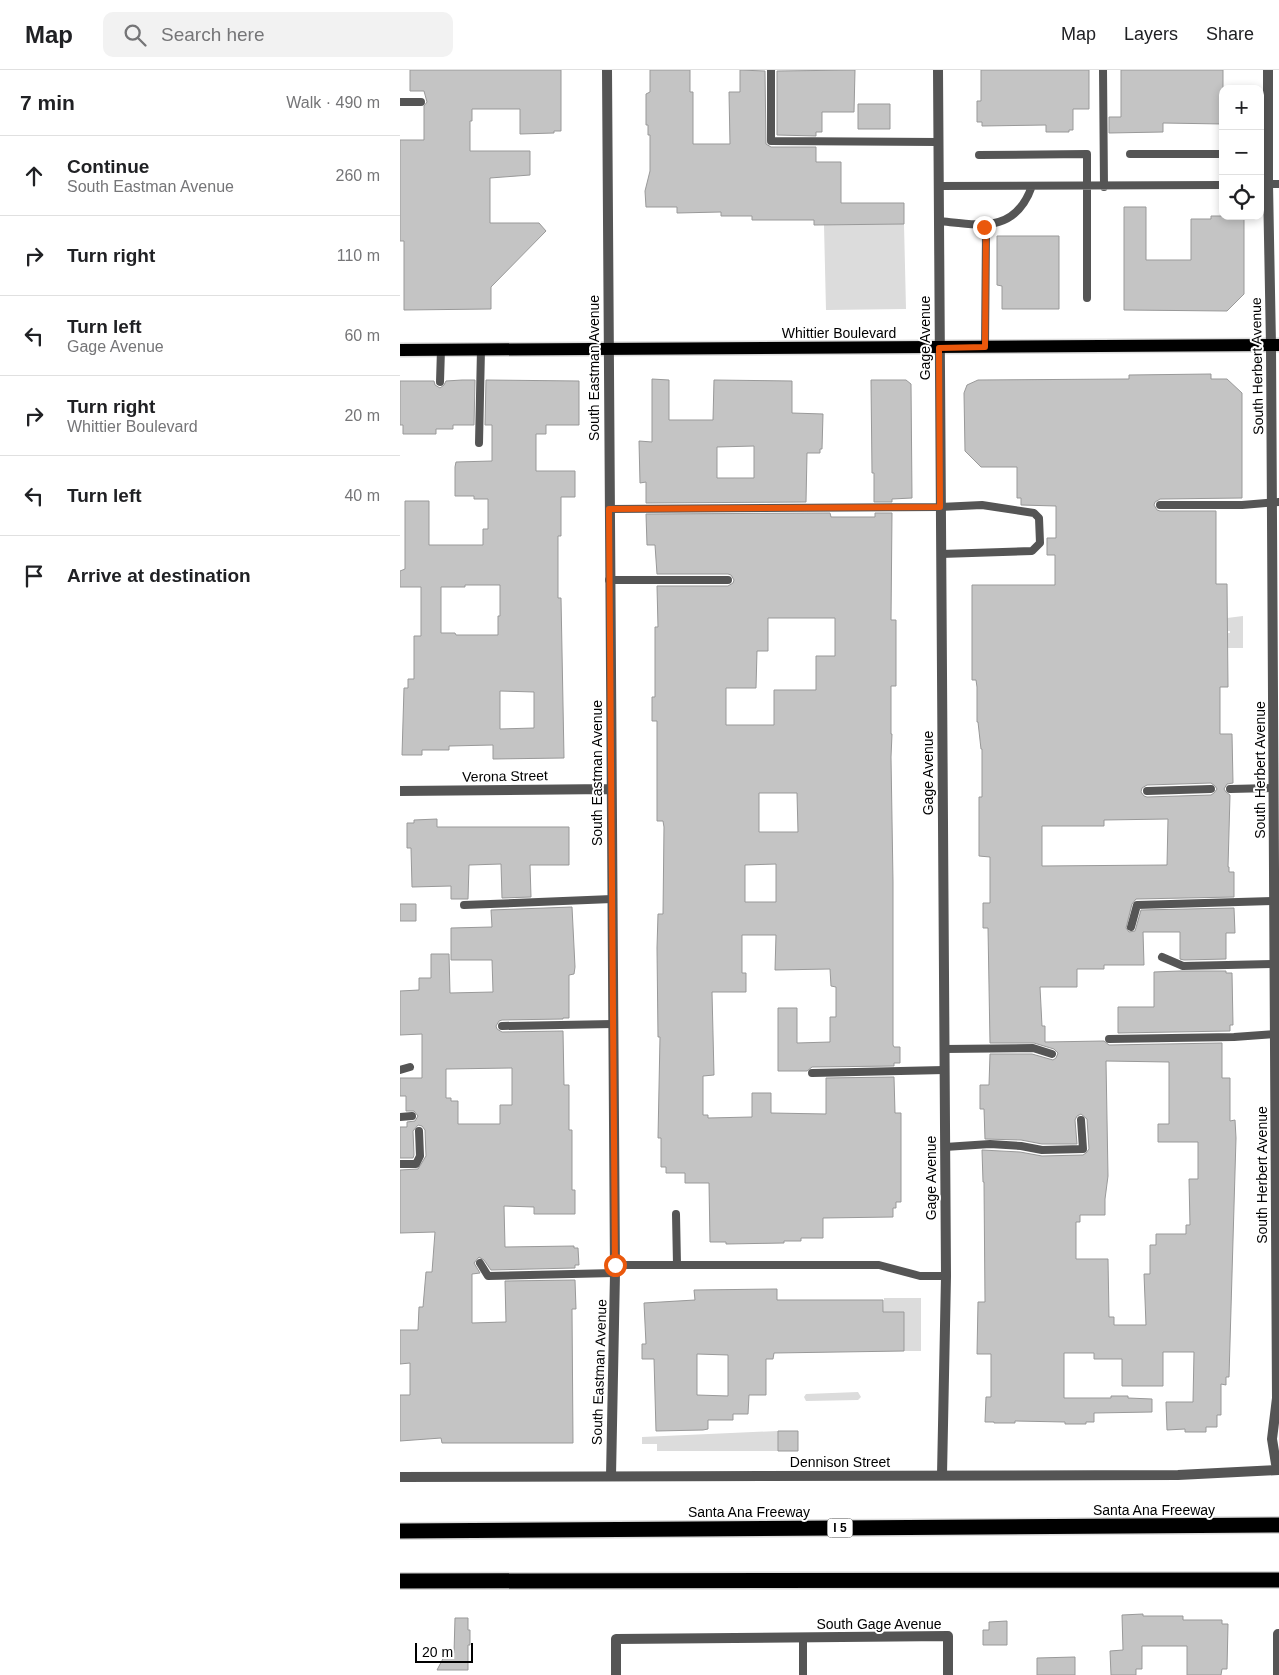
<!DOCTYPE html>
<html lang="en">
<head>
<meta charset="utf-8">
<style>
	:root { --surface:#fff; --page:#f2f2f2; --text:#202124; --muted:#757577; --line:#e0e0e0 }
	body { margin:0; font-family:Helvetica,sans-serif; background:var(--page); color:var(--text) }
	.controls { position:absolute; right:15px; top:15px; display:grid; overflow:hidden; border-radius:10px; box-shadow:0 2px 8px #0003 }
	.controls button { width:45px; height:45px; display:grid; place-items:center; padding:0; border:0; border-bottom:1px solid var(--line); background:var(--surface); color:var(--text); font:25px sans-serif }
	.scale { position:absolute; left:15px; bottom:12px; width:58px; box-sizing:border-box; padding-left:5px; border:2px solid #000; border-top:0; font-size:14px; line-height:18px; white-space:nowrap; color:#000; -webkit-text-stroke:4px #fff; paint-order:stroke }
	.stop { position:absolute; width:15px; height:15px; margin:-11px; border:4px solid #ea580c; border-radius:50%; background:#fff }
	.stop.end { background:#ea580c; border-color:#fff; box-shadow:0 1px 5px #0008 }
	.list { margin:0; padding:0; list-style:none }
	h2 { display:flex; justify-content:space-between; align-items:center; height:65px; margin:0; padding:0 20px; font-size:21px }
	h2 small { font-size:16px; font-weight:400; color:var(--muted) }
	.list li { display:grid; grid-template-columns:32px 1fr auto; gap:15px; align-items:center; box-sizing:border-box; height:80px; padding:0 20px; border-top:1px solid var(--line) }
	.list b { display:block; font-size:19px; white-space:nowrap }
	.list p { margin:0; font-size:16px; white-space:nowrap; color:var(--muted) }
	.list em { font-size:16px; font-style:normal; color:var(--muted) }
	.icon { flex:none; width:28px; height:28px; fill:none; stroke:currentColor; stroke-width:2; stroke-linecap:round; stroke-linejoin:round }
	.map { position:relative; flex:none; width:879px; height:1605px; overflow:hidden }
	header { display:flex; align-items:center; gap:30px; box-sizing:border-box; height:70px; padding:0 25px; background:var(--surface); border-bottom:1px solid var(--line) }
	header strong { font-size:24px }
	nav { display:flex; gap:28px; margin-inline-start:auto; font-size:18px }
	.search { width:350px; height:45px; background:var(--page); display:flex; align-items:center; gap:12px; box-sizing:border-box; padding:0 18px; border-radius:10px; color:var(--muted); font-size:19px }
	main { display:flex }
	aside { flex:1; background:var(--surface) }
	.map>svg:first-child { display:block }
	.green { fill:#dcdcdc }
	.building { fill:#c4c4c4; stroke:#999; fill-rule:evenodd }
	.lines { fill:none; stroke-linecap:round; stroke-linejoin:round }
	.primary-casing { stroke:#dbdbdb; stroke-width:15 }
	.motorway-casing { stroke:#dbdbdb; stroke-width:18 }
	.service { stroke:#555; stroke-width:8 }
	.minor { stroke:#555; stroke-width:10 }
	.tertiary { stroke:#555; stroke-width:10 }
	.primary { stroke:#000; stroke-width:12 }
	.motorway { stroke:#000; stroke-width:15 }
	.route { stroke:#ea580c; stroke-width:6 }
	.labels { text-anchor:middle; dominant-baseline:central; stroke-width:4; stroke-linejoin:round; paint-order:stroke }
	.shield { fill:#fff; stroke:#4c4c4c; stroke-width:1 }
	.shield-label { font-size:12px; font-weight:bold; fill:#000 }
	.street-label { font-size:14px; fill:#000; stroke:#fff }
</style>
</head>
<body>
<header>
<strong>Map</strong>
<div class="search"><svg class="icon" aria-label="search" viewBox="0 0 24 24"><circle cx="10" cy="10" r="6"/><path d="M15 15l6 6"/></svg>Search here</div>
<nav><a>Map</a><a>Layers</a><a>Share</a></nav>
</header>
<main>
<aside>
<h2>7 min<small>Walk · 490 m</small></h2>
<ul class="list">
<li><svg class="icon" aria-label="ahead" viewBox="0 0 24 24"><path d="M12 20V5M6 11l6-6 6 6"/></svg><div><b>Continue</b><p>South Eastman Avenue</p></div><em>260 m</em></li>
<li><svg class="icon" aria-label="right" viewBox="0 0 24 24"><path d="M7 20v-9h11M14 6l5 5-5 5"/></svg><div><b>Turn right</b></div><em>110 m</em></li>
<li><svg class="icon" aria-label="left" viewBox="0 0 24 24"><path d="M17 20v-9H6M10 6l-5 5 5 5"/></svg><div><b>Turn left</b><p>Gage Avenue</p></div><em>60 m</em></li>
<li><svg class="icon" aria-label="right" viewBox="0 0 24 24"><path d="M7 20v-9h11M14 6l5 5-5 5"/></svg><div><b>Turn right</b><p>Whittier Boulevard</p></div><em>20 m</em></li>
<li><svg class="icon" aria-label="left" viewBox="0 0 24 24"><path d="M17 20v-9H6M10 6l-5 5 5 5"/></svg><div><b>Turn left</b></div><em>40 m</em></li>
<li><svg class="icon" aria-label="arrive" viewBox="0 0 24 24"><path d="M6 21V4h12l-3 4 3 4H6"/></svg><div><b>Arrive at destination</b></div></li>
</ul>
</aside>
<div class="map">
<svg width="879" height="1605" viewBox="0 0 879 1605">
	<rect width="100%" height="100%" fill="#fff"/>
	<!-- green -->
	<path class="green" d="M 504,154 L 506,239 L 426,240 L 424,155 Z
		M 843,546 L 843,578 L 828,578 L 828,563 L 830,563 L 830,561 L 827,561 L 827,548 Z
		M 484,1228 L 521,1228 L 521,1281 L 504,1281 L 504,1242 L 483,1242 Z
		M 458,1322 L 461,1327 L 458,1330 L 406,1331 L 404,1327 L 406,1324 Z
		M 378,1361 L 378,1381 L 257,1381 L 257,1374 L 242,1374 L 242,1367 Z"/>
	<!-- building -->
	<path class="building" d="M 10,0 L 161,0 L 161,61 L 154,61 L 154,63 L 120,64 L 120,39 L 72,39 L 72,51 L 70,51 L 70,81 L 130,81 L 130,105 L 90,108 L 90,153 L 139,153 L 146,161 L 91,217 L 91,239 L 4,240 L 4,171 L 0,171 L 0,70 L 24,70 L 24,36 L 27,32 L 24,21 L 10,21 Z
		M 250,0 L 290,0 L 290,22 L 293,22 L 293,74 L 330,74 L 329,22 L 340,22 L 340,0 L 365,1 L 366,74 L 371,77 L 416,77 L 416,92 L 441,92 L 441,133 L 504,133 L 504,154 L 414,155 L 414,150 L 352,150 L 352,146 L 321,146 L 321,142 L 277,143 L 277,137 L 246,137 L 245,121 L 250,101 L 250,65 L 248,65 L 248,55 L 246,55 L 246,24 L 250,22 Z
		M 455,0 L 454,42 L 422,42 L 422,62 L 416,62 L 416,66 L 377,65 L 377,1 Z
		M 581,0 L 689,0 L 689,39 L 673,39 L 673,60 L 669,60 L 669,62 L 646,62 L 646,55 L 582,56 L 582,52 L 577,52 L 577,31 L 581,31 Z
		M 721,0 L 823,0 L 823,54 L 763,53 L 763,62 L 709,63 L 709,47 L 721,47 Z
		M 458,34 L 490,34 L 490,59 L 458,59 Z
		M 724,137 L 746,137 L 746,190 L 791,190 L 791,149 L 811,149 L 811,146 L 844,146 L 844,224 L 827,241 L 724,240 Z
		M 597,166 L 659,166 L 659,239 L 602,239 L 602,216 L 597,215 Z
		M 811,304 L 811,309 L 827,309 L 842,323 L 842,428 L 760,429 L 755,432 L 754,435 L 757,440 L 760,441 L 816,441 L 816,514 L 827,514 L 828,617 L 820,617 L 820,664 L 832,664 L 833,713 L 827,714 L 824,719 L 826,722 L 830,725 L 828,797 L 829,797 L 829,802 L 834,802 L 834,827 L 736,829 L 732,834 L 726,858 L 729,862 L 735,861 L 741,840 L 834,838 L 835,863 L 826,863 L 826,889 L 784,890 L 780,889 L 780,862 L 743,862 L 744,895 L 704,895 L 704,899 L 677,899 L 677,917 L 640,917 L 642,956 L 645,956 L 645,972 L 704,971 L 709,975 L 822,973 L 822,1008 L 830,1008 L 830,1051 L 835,1050 L 836,1068 L 829,1307 L 826,1307 L 826,1315 L 821,1314 L 821,1345 L 817,1345 L 817,1357 L 806,1357 L 806,1362 L 785,1362 L 785,1359 L 767,1360 L 766,1332 L 793,1332 L 794,1282 L 763,1282 L 763,1316 L 722,1316 L 722,1289 L 694,1289 L 694,1283 L 664,1283 L 664,1328 L 711,1328 L 711,1326 L 728,1326 L 728,1328 L 752,1329 L 752,1342 L 694,1343 L 694,1352 L 686,1352 L 686,1354 L 665,1354 L 665,1352 L 615,1351 L 615,1353 L 594,1353 L 594,1352 L 585,1352 L 586,1327 L 591,1327 L 591,1284 L 577,1284 L 578,1232 L 585,1232 L 584,1112 L 583,1112 L 582,1080 L 620,1082 L 642,1086 L 683,1085 L 686,1083 L 689,1079 L 687,1049 L 681,1044 L 677,1046 L 675,1050 L 677,1074 L 642,1074 L 621,1070 L 585,1069 L 584,1039 L 580,1039 L 580,1015 L 589,1015 L 590,984 L 632,984 L 653,990 L 656,988 L 658,983 L 654,979 L 634,973 L 590,973 L 588,858 L 583,858 L 583,833 L 590,833 L 590,787 L 579,786 L 579,727 L 582,727 L 582,679 L 581,679 L 578,652 L 577,652 L 577,617 L 576,610 L 572,610 L 572,515 L 655,515 L 655,485 L 647,485 L 647,468 L 656,468 L 656,436 L 621,435 L 621,428 L 617,428 L 617,397 L 581,397 L 565,381 L 564,323 L 567,315 L 578,310 L 729,309 L 729,305 ZM 811,713 L 815,716 L 817,719 L 814,723 L 811,725 L 747,727 L 744,726 L 741,722 L 742,718 L 747,715 ZM 768,749 L 767,795 L 642,796 L 642,756 L 704,756 L 704,750 ZM 706,991 L 769,992 L 769,1054 L 758,1054 L 758,1072 L 798,1072 L 798,1109 L 789,1109 L 790,1155 L 786,1155 L 786,1164 L 756,1164 L 756,1175 L 750,1175 L 750,1204 L 744,1204 L 746,1255 L 714,1255 L 714,1247 L 709,1247 L 708,1189 L 676,1189 L 676,1152 L 680,1152 L 680,1145 L 705,1145 L 705,1129 L 708,1106 Z
		M 252,309 L 269,310 L 269,350 L 313,350 L 314,310 L 392,311 L 392,343 L 423,344 L 422,379 L 420,379 L 420,383 L 407,383 L 406,432 L 246,433 L 246,412 L 240,413 L 239,371 L 252,372 ZM 354,376 L 354,408 L 317,408 L 317,377 Z
		M 62,310 L 75,310 L 74,355 L 53,355 L 53,359 L 36,359 L 36,364 L 3,364 L 3,355 L 0,355 L 0,311 L 34,311 L 35,315 L 40,318 L 44,315 L 46,311 Z
		M 86,310 L 179,311 L 179,355 L 146,355 L 146,364 L 136,364 L 136,401 L 175,401 L 175,427 L 161,427 L 161,466 L 158,466 L 158,528 L 161,528 L 164,688 L 93,689 L 93,675 L 49,676 L 49,680 L 22,680 L 22,685 L 2,685 L 4,618 L 8,618 L 8,609 L 14,609 L 14,566 L 21,566 L 21,517 L 0,517 L 0,501 L 5,499 L 5,431 L 29,431 L 29,475 L 83,475 L 83,459 L 88,459 L 88,429 L 74,429 L 74,426 L 55,426 L 55,397 L 56,392 L 92,391 L 92,355 L 85,355 ZM 65,515 L 100,515 L 100,546 L 98,546 L 98,565 L 56,565 L 55,563 L 41,563 L 41,517 L 65,517 ZM 100,621 L 134,622 L 134,658 L 100,659 Z
		M 471,310 L 506,310 L 511,314 L 512,428 L 492,429 L 492,432 L 474,432 L 474,403 L 472,403 Z
		M 430,443 L 431,447 L 475,447 L 475,443 L 492,443 L 491,550 L 496,550 L 496,616 L 491,616 L 491,664 L 492,664 L 491,687 L 493,812 L 493,975 L 494,977 L 500,977 L 500,993 L 494,993 L 494,996 L 412,997 L 407,1001 L 378,1001 L 378,938 L 397,938 L 397,973 L 430,972 L 430,947 L 436,947 L 436,917 L 431,916 L 430,899 L 375,900 L 376,865 L 342,865 L 342,903 L 346,903 L 346,922 L 312,922 L 314,1005 L 303,1006 L 303,1045 L 308,1045 L 308,1048 L 352,1047 L 352,1023 L 371,1023 L 371,1043 L 426,1044 L 426,1008 L 494,1007 L 495,1043 L 501,1043 L 501,1132 L 496,1132 L 496,1138 L 493,1138 L 493,1147 L 423,1148 L 423,1168 L 401,1168 L 401,1171 L 384,1171 L 384,1173 L 326,1174 L 326,1172 L 310,1172 L 309,1113 L 285,1113 L 285,1103 L 266,1103 L 266,1097 L 261,1097 L 261,1068 L 258,1068 L 260,967 L 258,967 L 257,878 L 258,844 L 263,844 L 264,757 L 263,751 L 257,751 L 257,651 L 252,651 L 252,627 L 255,627 L 255,557 L 258,557 L 257,516 L 328,516 L 333,513 L 334,510 L 331,505 L 328,504 L 257,504 L 255,475 L 247,475 L 246,444 ZM 368,548 L 435,548 L 435,586 L 416,586 L 416,620 L 374,620 L 374,655 L 326,655 L 326,618 L 356,618 L 357,581 L 368,581 ZM 359,723 L 397,723 L 398,762 L 359,762 ZM 376,794 L 376,832 L 345,832 L 345,795 Z
		M 37,749 L 37,757 L 169,757 L 169,795 L 130,795 L 131,827 L 102,828 L 101,794 L 69,795 L 68,829 L 51,829 L 51,816 L 12,817 L 11,778 L 7,778 L 7,753 L 14,753 L 14,750 Z
		M 0,834 L 16,834 L 16,851 L 0,851 Z
		M 172,837 L 175,897 L 174,904 L 169,905 L 169,948 L 163,948 L 163,949 L 102,950 L 99,951 L 96,956 L 97,959 L 102,962 L 163,961 L 164,1015 L 169,1015 L 169,1060 L 172,1060 L 172,1120 L 175,1120 L 175,1144 L 134,1144 L 134,1137 L 104,1136 L 105,1177 L 174,1176 L 174,1178 L 178,1178 L 179,1195 L 175,1195 L 175,1198 L 91,1200 L 84,1190 L 79,1187 L 74,1193 L 80,1203 L 72,1204 L 72,1253 L 106,1252 L 105,1211 L 175,1210 L 176,1239 L 172,1239 L 173,1373 L 42,1373 L 41,1368 L 0,1371 L 0,1325 L 10,1325 L 10,1293 L 0,1294 L 0,1260 L 18,1260 L 19,1237 L 23,1237 L 26,1202 L 32,1202 L 35,1162 L 0,1163 L 0,1100 L 18,1099 L 26,1086 L 25,1060 L 22,1056 L 18,1055 L 13,1061 L 14,1085 L 13,1088 L 0,1088 L 0,1057 L 7,1057 L 7,1052 L 15,1051 L 18,1046 L 14,1041 L 6,1041 L 6,1026 L 0,1026 L 0,1008 L 22,1008 L 22,964 L 0,965 L 0,921 L 19,920 L 19,908 L 31,908 L 31,884 L 49,884 L 50,923 L 93,922 L 92,890 L 51,890 L 51,858 L 92,857 L 91,840 ZM 112,998 L 112,1035 L 100,1035 L 100,1054 L 58,1054 L 58,1031 L 51,1031 L 51,1028 L 46,1028 L 46,999 Z
		M 780,901 L 826,901 L 826,903 L 832,903 L 833,955 L 830,955 L 830,961 L 718,963 L 718,937 L 754,937 L 754,902 Z
		M 377,1219 L 377,1230 L 483,1230 L 483,1242 L 504,1242 L 504,1281 L 374,1283 L 373,1289 L 366,1289 L 366,1325 L 349,1325 L 348,1344 L 333,1344 L 333,1350 L 308,1350 L 308,1359 L 303,1360 L 256,1361 L 254,1289 L 242,1289 L 242,1274 L 246,1274 L 244,1233 L 295,1230 L 294,1220 ZM 297,1284 L 328,1285 L 328,1326 L 297,1325 Z
		M 378,1361 L 398,1361 L 398,1381 L 378,1381 Z
		M 743,1544 L 743,1546 L 783,1546 L 783,1550 L 822,1550 L 822,1554 L 828,1554 L 827,1599 L 822,1599 L 821,1605 L 787,1605 L 787,1576 L 742,1576 L 742,1599 L 736,1599 L 736,1605 L 711,1605 L 710,1581 L 723,1580 L 722,1545 Z
		M 55,1548 L 68,1548 L 68,1560 L 70,1560 L 70,1575 L 68,1575 L 68,1600 L 37,1600 L 46,1583 L 54,1583 Z
		M 607,1551 L 607,1575 L 583,1575 L 583,1560 L 589,1560 L 589,1552 Z
		M 675,1587 L 675,1605 L 637,1605 L 637,1588 Z"/>
	<g class="lines">
		<!-- primary casing -->
		<g class="primary-casing">
			<path id="primary" d="M 0,280 L 879,275"/>
		</g>
		<!-- motorway casing -->
		<g class="motorway-casing">
			<path id="motorway" d="M 0,1461 L 879,1455
				M 0,1511 L 879,1510"/>
		</g>
		<!-- service -->
		<path class="service" d="M 371,0 L 371,71 L 538,72
			M 703,0 L 704,117
			M 0,32 L 21,32
			M 730,84 L 823,84
			M 579,85 L 687,84 L 687,228
			M 860,114 L 879,114
			M 538,116 L 823,115
			M 539,151 C 580,155 615,164 632,116
			M 578,154 L 583,157 L 586,163 L 585,277
			M 40,312 L 41,279
			M 79,373 L 81,279
			M 760,435 L 842,435 L 879,432
			M 209,439 L 540,437 L 582,435 L 634,443 L 639,448 L 640,473 L 632,481 L 541,484
			M 209,510 L 328,510
			M 830,719 L 874,718
			M 747,721 L 811,719
			M 64,835 L 212,829
			M 731,857 L 737,835 L 874,831
			M 762,887 L 783,896 L 875,894
			M 102,956 L 213,954
			M 709,969 L 834,967 L 875,964
			M 544,979 L 633,978 L 652,984
			M 0,1000 L 10,997
			M 412,1003 L 544,1000
			M 0,1047 L 12,1046
			M 545,1077 L 590,1074 L 621,1076 L 642,1080 L 683,1079 L 681,1050
			M 0,1094 L 16,1094 L 20,1086 L 19,1061
			M 276,1144 L 277,1195
			M 80,1193 L 88,1206 L 215,1203
			M 215,1195 L 479,1195 L 520,1206 L 546,1206
			M 403,1568 L 403,1605"/>
		<!-- minor -->
		<path class="minor" d="M 207,0 L 215,1203 L 211,1406
			M 538,0 L 546,1206 L 542,1405
			M 868,0 L 868,114 L 871,275 L 877,1328 L 872,1369 L 877,1400
			M 0,721 L 211,719
			M 216,1605 L 216,1569 L 548,1566 L 548,1605
			M 878,1605 L 878,1564"/>
		<!-- tertiary -->
		<path class="tertiary" d="M 0,1407 L 778,1405 L 879,1400"/>
		<!-- primary -->
		<use href="#primary" class="primary"/>
		<!-- motorway -->
		<use href="#motorway" class="motorway"/>
	</g>
	<g class="lines">
		<!-- route -->
		<path class="route" d="M 215,1195 L 209,439 L 540,437 L 539,278 L 585,277 L 586,163 L 584,157"/>
	</g>
	<g class="labels">
		<!-- shield labels -->
		<rect class="shield" x="427.5" y="1448.5" width="25" height="19" rx="4"/>
		<g class="shield-label">
			<text x="440" y="1458">I 5</text>
		</g>
		<!-- street labels -->
		<g class="street-label">
			<text x="439" y="263">Whittier Boulevard</text>
			<text transform="translate(525 268) rotate(-90)">Gage Avenue</text>
			<text transform="translate(857 296) rotate(-91)">South Herbert Avenue</text>
			<text transform="translate(194 298) rotate(-90)">South Eastman Avenue</text>
			<text transform="translate(860 700) rotate(-90)">South Herbert Avenue</text>
			<text transform="translate(197 703) rotate(-90)">South Eastman Avenue</text>
			<text transform="translate(528 703) rotate(-90)">Gage Avenue</text>
			<text transform="translate(105 706) rotate(-1)">Verona Street</text>
			<text transform="translate(862 1105) rotate(-90)">South Herbert Avenue</text>
			<text transform="translate(531 1108) rotate(-90)">Gage Avenue</text>
			<text transform="translate(199 1302) rotate(-88)">South Eastman Avenue</text>
			<text x="440" y="1392">Dennison Street</text>
			<text x="754" y="1440">Santa Ana Freeway</text>
			<text x="349" y="1442">Santa Ana Freeway</text>
			<text x="479" y="1554">South Gage Avenue</text>
		</g>
	</g>
</svg>
<div class="controls">
<button>+</button>
<button>−</button>
<button><svg class="icon" aria-label="locate" viewBox="0 0 24 24"><circle cx="12" cy="12" r="6"/><path d="M12 2v4M12 18v4M2 12h4M18 12h4"/></svg></button>
</div>
<div class="scale">20 m</div>
<div class="stop" style="left:215px;top:1195px"></div>
<div class="stop end" style="left:584px;top:157px"></div>
</div>
</main>
</body>
</html>
